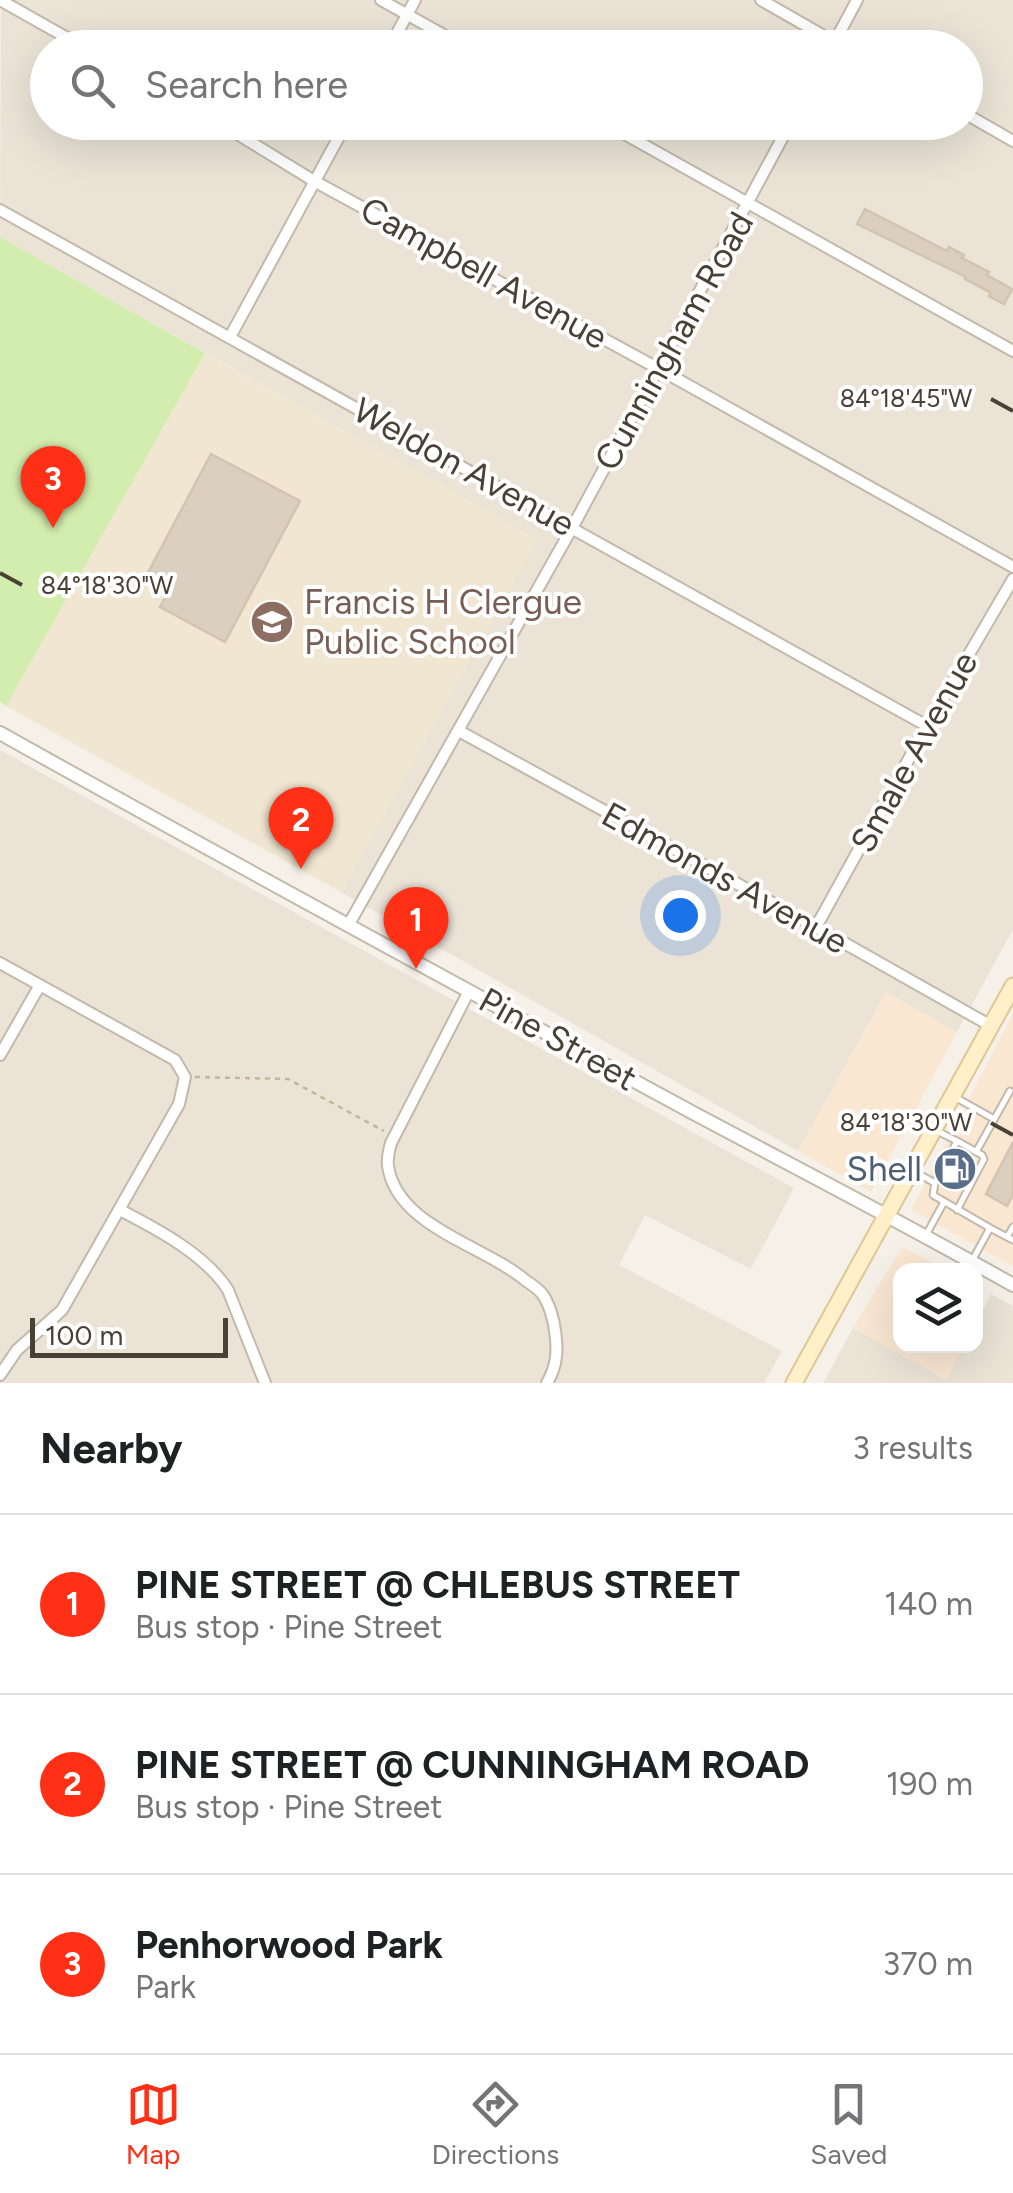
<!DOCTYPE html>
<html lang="en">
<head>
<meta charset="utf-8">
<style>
	:root { --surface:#fff; --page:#f2f2f2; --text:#202124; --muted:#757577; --line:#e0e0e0; --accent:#ff3016 }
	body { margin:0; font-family:Figtree,sans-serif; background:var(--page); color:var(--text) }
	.controls { position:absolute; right:30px; bottom:30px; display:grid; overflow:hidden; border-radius:20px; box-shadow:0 10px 40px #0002 }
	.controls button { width:90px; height:90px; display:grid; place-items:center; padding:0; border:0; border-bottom:2px solid var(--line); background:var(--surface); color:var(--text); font:50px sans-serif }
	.scale { position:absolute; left:30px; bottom:25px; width:198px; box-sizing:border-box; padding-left:10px; border:5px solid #4a4136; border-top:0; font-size:28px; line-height:35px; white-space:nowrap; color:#4a4136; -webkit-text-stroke:8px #fff; paint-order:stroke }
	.you { position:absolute; left:680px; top:915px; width:35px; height:35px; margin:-25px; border:8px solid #fff; border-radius:50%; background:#1a73e8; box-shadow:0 0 0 15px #1a73e833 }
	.badge { display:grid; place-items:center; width:65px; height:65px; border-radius:50%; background:var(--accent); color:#fff; font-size:32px; font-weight:700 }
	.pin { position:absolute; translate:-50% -82px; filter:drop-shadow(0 2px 5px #0008) }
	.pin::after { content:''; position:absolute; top:52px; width:35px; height:30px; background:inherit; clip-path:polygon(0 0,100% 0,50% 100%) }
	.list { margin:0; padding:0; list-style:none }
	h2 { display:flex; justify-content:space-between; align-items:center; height:130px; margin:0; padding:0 40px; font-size:42px }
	h2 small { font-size:32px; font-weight:400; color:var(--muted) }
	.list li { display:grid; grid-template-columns:65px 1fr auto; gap:30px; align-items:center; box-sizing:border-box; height:180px; padding:0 40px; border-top:2px solid var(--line) }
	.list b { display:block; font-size:38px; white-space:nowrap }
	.list p { margin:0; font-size:32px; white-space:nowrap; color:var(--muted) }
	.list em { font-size:32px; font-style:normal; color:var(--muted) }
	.icon { flex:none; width:55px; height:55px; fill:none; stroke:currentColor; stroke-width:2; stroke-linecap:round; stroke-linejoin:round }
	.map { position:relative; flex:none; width:1013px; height:1383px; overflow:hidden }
	.search { position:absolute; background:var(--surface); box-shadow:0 10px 40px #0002; left:30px; right:30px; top:30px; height:110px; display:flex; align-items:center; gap:25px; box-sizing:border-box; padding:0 35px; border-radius:55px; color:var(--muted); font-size:38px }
	.sheet { height:670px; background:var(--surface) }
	nav { display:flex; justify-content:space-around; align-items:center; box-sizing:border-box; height:140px; border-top:2px solid var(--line); background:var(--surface); font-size:28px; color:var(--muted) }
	nav a { display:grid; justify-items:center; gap:5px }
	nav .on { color:var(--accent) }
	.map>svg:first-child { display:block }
	.residential { fill:#eae3d6; fill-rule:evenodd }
	.commercial { fill:#f9e7d2 }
	.education { fill:#f0e6d1 }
	.green { fill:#d3edae }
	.building { fill:#dbcfbf; stroke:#d4c4af; stroke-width:2.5 }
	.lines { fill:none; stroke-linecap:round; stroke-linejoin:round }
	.service-casing { stroke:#c2b9aa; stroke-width:9 }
	.minor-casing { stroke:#c2b9aa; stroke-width:14 }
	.tertiary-casing { stroke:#c2b9aa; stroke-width:16 }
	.secondary-casing { stroke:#ddc796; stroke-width:19 }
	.path { stroke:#c5b49a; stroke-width:2.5; stroke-dasharray:5 5; stroke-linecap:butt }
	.service { stroke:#fff; stroke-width:5 }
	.minor { stroke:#fff; stroke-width:10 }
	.tertiary { stroke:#fff; stroke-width:12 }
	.secondary { stroke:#fff0c9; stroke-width:15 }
	.ticks { fill:none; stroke:#4a4136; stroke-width:4 }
	.labels { text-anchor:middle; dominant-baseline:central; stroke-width:8; stroke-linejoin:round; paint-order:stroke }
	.street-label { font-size:35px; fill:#4a4136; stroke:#fff }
	.education-label { font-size:35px; fill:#785e54; stroke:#fff; text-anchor:start }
	.service-label { font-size:35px; fill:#4e5e75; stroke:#fff; text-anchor:end }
	.ticks-label { font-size:25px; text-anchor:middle; fill:#4a4136; stroke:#fff; stroke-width:8; stroke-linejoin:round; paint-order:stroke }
</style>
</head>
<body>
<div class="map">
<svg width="1013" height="1383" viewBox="0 0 1013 1383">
	<rect width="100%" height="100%" fill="#f6f1e8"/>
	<!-- residential -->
	<path class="residential" d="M 1,0 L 1013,0 L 1013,929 L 957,1032 L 886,992 L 798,1151 L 341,892 L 537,539 L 0,237 ZM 48,48 L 966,48 L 966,122 L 48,122 Z
		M 0,750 L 794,1188 L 751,1269 L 645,1215 L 619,1265 L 782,1351 L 764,1383 L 0,1383 Z
		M 991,1294 L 1013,1306 L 1013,1383 L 823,1383 L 853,1328 L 946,1379 L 964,1346 L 976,1346 L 976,1324 Z"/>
	<!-- commercial -->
	<path class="commercial" d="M 886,992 L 957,1032 L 871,1192 L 798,1151 Z
		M 1013,1014 L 1013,1266 L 911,1210 Z
		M 902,1247 L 947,1270 L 900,1270 L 900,1346 L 964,1346 L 946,1380 L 853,1328 Z"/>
	<!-- education -->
	<path class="education" d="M 205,353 L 538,539 L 341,892 L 6,706 Z"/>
	<!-- green -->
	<path class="green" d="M 0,237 L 205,353 L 6,706 L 0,702 Z"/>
	<!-- building -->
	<path class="building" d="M 865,209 L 947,251 L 949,247 L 964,255 L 962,258 L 989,272 L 987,275 L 1012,289 L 1004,304 L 989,296 L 991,293 L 965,279 L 966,277 L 857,224 Z
		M 211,454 L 300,501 L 225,642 L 160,607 L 167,594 L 143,582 Z
		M 1013,1142 L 1013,1195 L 1007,1206 L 986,1194 Z"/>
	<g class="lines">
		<!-- service casing -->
		<g class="service-casing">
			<path id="service" d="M 953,1096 L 994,1119
				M 937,1131 L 957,1141 L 935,1183 L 933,1195 L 990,1228 L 973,1259
				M 976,1152 L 1010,1091
				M 915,1172 L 935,1183
				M 957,1210 L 984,1159 L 982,1155 L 957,1141
				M 1013,1227 L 1007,1237 L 1013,1240
				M 990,1228 L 1007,1237
				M 926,1235 L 944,1202"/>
		</g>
		<!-- minor casing -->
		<g class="minor-casing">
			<path id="minor" d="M 0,0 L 85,48
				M 381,0 L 467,48
				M 761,0 L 845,48
				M 832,47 L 857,0
				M 389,48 L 415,0
				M 966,114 L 1013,141
				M 218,122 L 314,181 L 659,369 L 1013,567
				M 603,122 L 1013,351
				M 0,210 L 927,726
				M 230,337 L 347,122
				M 459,731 L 816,927 L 991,1026
				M 349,924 L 572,528 L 791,122
				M 816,927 L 927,726 L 1013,579
				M 0,963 L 175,1060 L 185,1077 L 179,1104 L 62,1310 L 17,1350 L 0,1375
				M 469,991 L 391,1143 C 389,1150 387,1158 388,1166 C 397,1227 484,1245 525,1280 C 531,1284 539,1289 543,1295 C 549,1304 554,1320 555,1331 C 558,1350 557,1366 547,1383
				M 0,1055 L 40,985
				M 120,1210 C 157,1229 206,1255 228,1290 L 265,1383"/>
		</g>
		<!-- tertiary casing -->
		<g class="tertiary-casing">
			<path id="tertiary" d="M 0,733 C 232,863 465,989 699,1116 C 804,1172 909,1226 1013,1285"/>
		</g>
		<!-- secondary casing -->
		<g class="secondary-casing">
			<path id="secondary" d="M 794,1383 L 1013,986"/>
		</g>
		<!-- path -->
		<path class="path" d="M 195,1077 L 288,1079 L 384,1131"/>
		<!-- service -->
		<use href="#service" class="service"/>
		<!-- minor -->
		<use href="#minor" class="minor"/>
		<!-- tertiary -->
		<use href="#tertiary" class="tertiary"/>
		<!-- secondary -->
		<use href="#secondary" class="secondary"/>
	</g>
	<!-- ticks -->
	<path class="ticks" d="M 991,399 L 1013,411M 0,573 L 22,585M 991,1123 L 1013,1135"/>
	<!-- icons -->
	<defs>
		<g id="school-disc" transform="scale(2.25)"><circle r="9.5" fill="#8d6e63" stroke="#fff"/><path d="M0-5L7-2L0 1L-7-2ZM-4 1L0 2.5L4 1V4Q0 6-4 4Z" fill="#fff"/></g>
		<g id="fuel-disc" transform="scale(2.25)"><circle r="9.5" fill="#5c6f8a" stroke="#fff"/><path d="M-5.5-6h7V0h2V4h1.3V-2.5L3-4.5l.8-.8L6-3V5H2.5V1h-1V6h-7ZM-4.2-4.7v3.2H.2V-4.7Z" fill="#fff"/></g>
	</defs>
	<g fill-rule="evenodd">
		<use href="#school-disc" x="272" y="622"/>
		<use href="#fuel-disc" x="955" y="1169"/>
	</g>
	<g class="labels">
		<!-- street labels -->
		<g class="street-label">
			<text transform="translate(484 273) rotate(29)">Campbell Avenue</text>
			<text transform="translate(674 341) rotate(-61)">Cunningham Road</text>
			<text transform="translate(464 467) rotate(29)">Weldon Avenue</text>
			<text transform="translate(914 752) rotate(-61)">Smale Avenue</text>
			<text transform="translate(725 878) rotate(29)">Edmonds Avenue</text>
			<text transform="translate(558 1039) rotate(29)">Pine Street</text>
		</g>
		<!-- education labels -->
		<g class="education-label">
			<text x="304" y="602">Francis H Clergue<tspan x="304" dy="40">Public School</tspan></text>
		</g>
		<!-- service labels -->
		<g class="service-label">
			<text x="922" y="1169">Shell</text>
		</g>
	</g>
	<g class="ticks-label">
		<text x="906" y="407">84°18'45"W</text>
		<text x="107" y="594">84°18'30"W</text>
		<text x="906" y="1131">84°18'30"W</text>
	</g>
</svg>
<div class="controls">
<button><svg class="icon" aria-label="layers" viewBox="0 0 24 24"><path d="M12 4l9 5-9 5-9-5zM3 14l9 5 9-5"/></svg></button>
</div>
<div class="scale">100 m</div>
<div class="you"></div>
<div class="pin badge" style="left:416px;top:969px">1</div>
<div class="pin badge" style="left:301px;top:869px">2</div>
<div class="pin badge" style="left:53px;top:528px">3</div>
<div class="search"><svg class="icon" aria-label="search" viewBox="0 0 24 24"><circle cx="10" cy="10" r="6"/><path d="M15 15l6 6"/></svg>Search here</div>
</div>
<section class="sheet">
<h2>Nearby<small>3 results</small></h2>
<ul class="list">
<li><span class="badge">1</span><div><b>PINE STREET @ CHLEBUS STREET</b><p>Bus stop · Pine Street</p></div><em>140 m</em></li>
<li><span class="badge">2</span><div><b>PINE STREET @ CUNNINGHAM ROAD</b><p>Bus stop · Pine Street</p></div><em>190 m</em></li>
<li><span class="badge">3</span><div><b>Penhorwood Park</b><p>Park</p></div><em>370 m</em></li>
</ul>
</section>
<nav>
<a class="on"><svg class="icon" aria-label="map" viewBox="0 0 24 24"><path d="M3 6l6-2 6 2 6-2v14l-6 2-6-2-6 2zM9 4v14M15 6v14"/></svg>Map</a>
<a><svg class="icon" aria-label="directions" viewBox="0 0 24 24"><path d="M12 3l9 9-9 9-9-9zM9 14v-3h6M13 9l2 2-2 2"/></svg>Directions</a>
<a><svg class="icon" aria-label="saved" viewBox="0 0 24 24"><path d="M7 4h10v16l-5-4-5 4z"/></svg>Saved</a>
</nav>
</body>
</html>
